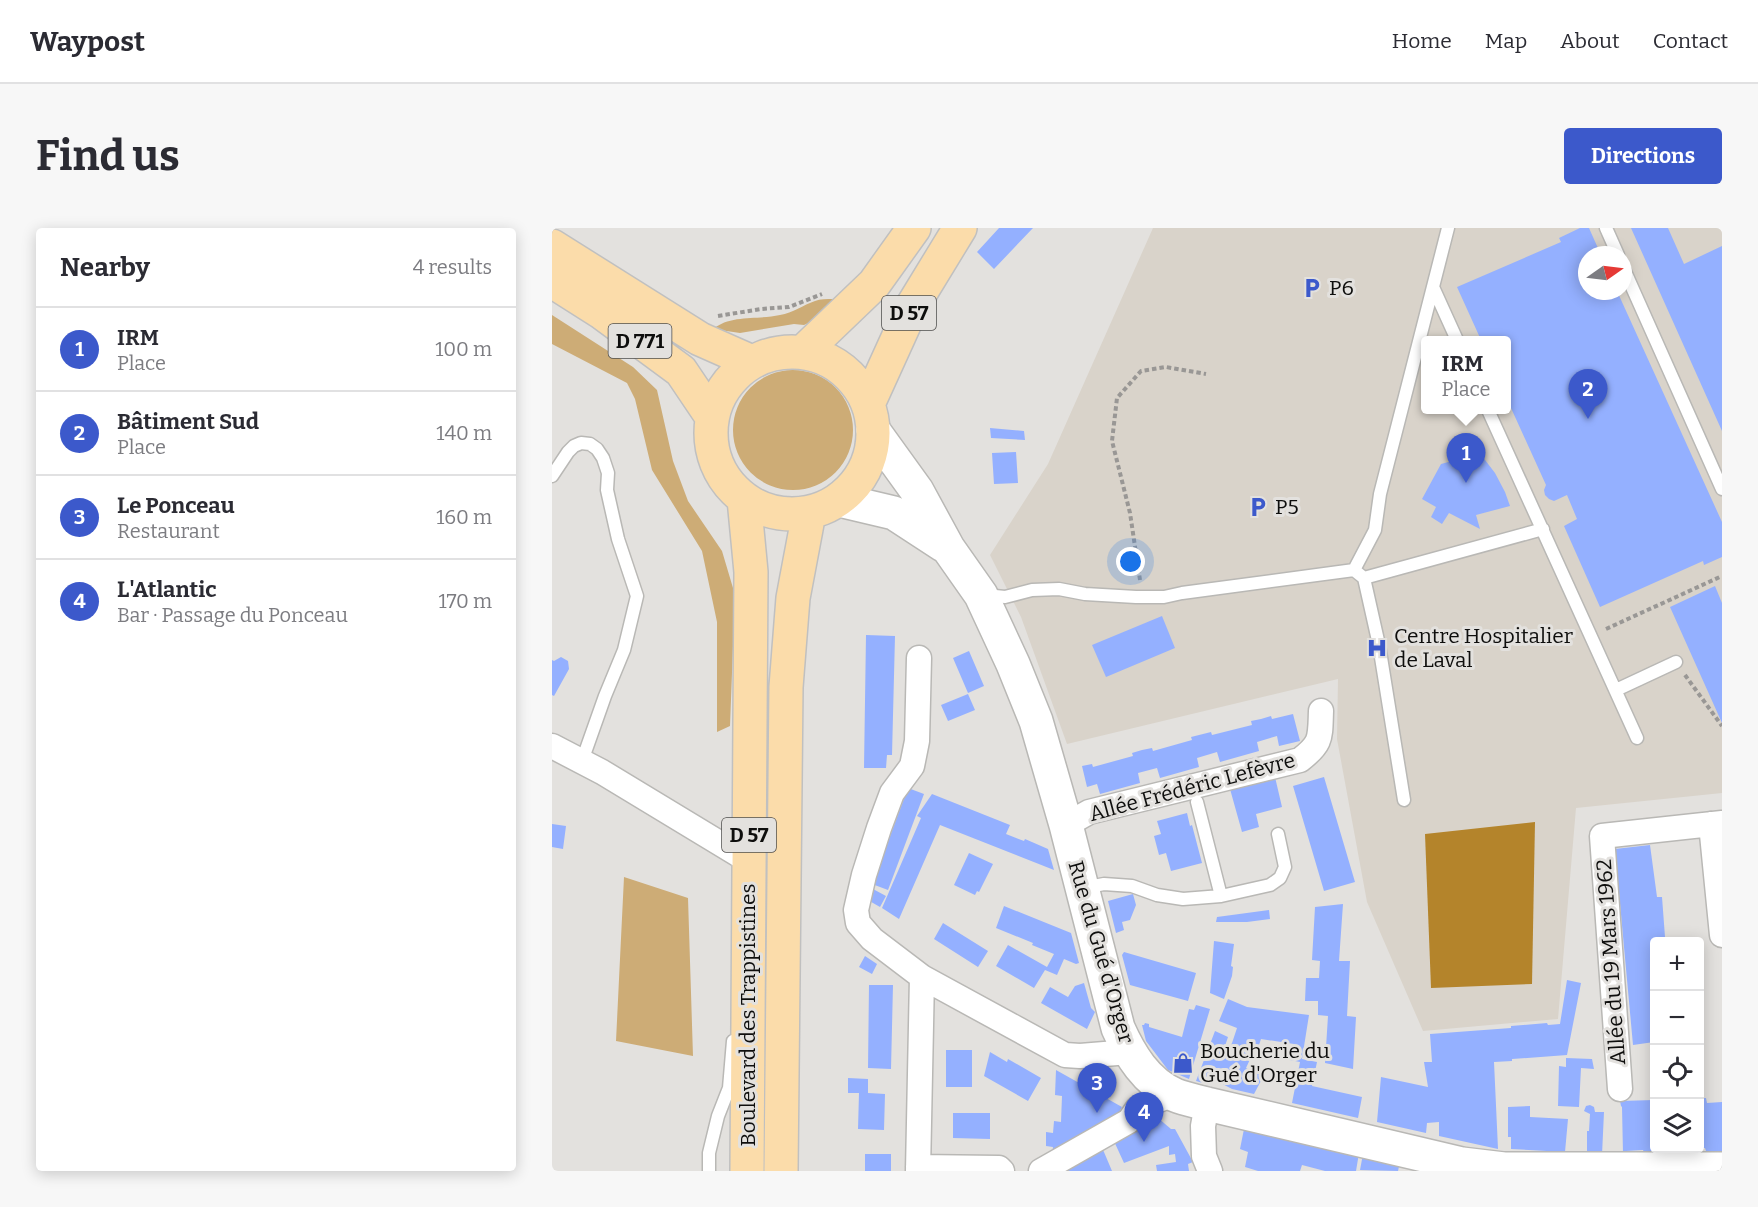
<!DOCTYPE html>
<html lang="en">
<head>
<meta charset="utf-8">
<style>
	:root { --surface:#fff; --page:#f7f7f7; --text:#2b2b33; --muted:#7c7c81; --line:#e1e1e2; --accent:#3c59cb }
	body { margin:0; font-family:Bitter,serif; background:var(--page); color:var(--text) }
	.controls { position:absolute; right:18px; bottom:18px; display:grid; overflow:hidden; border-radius:6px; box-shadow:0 3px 15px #0003 }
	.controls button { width:54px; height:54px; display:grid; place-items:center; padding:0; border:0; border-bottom:2px solid var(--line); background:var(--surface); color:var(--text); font:30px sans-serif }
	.compass { position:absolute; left:1026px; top:18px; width:54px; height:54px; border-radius:50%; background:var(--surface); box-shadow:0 3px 15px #0003; rotate:76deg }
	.you { position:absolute; left:579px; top:334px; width:21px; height:21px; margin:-15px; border:4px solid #fff; border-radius:50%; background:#1a73e8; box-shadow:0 0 0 9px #1a73e833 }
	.badge { display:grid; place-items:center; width:39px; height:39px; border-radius:50%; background:var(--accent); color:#fff; font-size:20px; font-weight:700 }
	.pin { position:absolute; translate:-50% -50px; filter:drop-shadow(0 2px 3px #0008) }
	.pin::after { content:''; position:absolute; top:32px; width:21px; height:18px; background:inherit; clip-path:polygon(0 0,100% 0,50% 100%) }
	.popup { position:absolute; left:869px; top:108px; width:90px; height:78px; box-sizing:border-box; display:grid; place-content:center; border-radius:6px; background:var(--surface); filter:drop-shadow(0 2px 4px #0005); font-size:20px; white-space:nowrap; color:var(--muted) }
	.popup b { font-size:22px; color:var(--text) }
	.popup::after { content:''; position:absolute; left:50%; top:100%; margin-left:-12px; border:12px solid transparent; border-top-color:var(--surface) }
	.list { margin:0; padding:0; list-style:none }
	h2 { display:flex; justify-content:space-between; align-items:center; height:78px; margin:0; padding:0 24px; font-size:26px }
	h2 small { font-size:20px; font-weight:400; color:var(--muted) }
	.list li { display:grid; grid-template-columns:39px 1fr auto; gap:18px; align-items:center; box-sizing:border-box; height:84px; padding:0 24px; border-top:2px solid var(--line) }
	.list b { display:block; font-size:22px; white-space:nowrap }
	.list p { margin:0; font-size:20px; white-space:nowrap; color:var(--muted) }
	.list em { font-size:20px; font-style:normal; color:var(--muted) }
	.icon { flex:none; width:33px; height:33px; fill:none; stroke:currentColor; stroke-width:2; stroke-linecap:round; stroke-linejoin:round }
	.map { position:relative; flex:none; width:1170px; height:943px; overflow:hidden; border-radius:6px }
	header { display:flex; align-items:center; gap:36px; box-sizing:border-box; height:84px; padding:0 30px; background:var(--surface); border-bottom:2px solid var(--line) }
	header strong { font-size:28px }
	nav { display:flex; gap:33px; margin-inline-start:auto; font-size:21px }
	.intro { display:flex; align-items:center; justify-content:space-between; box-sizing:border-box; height:144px; padding:0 36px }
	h1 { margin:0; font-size:42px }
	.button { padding:15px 27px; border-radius:6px; background:var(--accent); color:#fff; font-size:21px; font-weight:700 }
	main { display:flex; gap:36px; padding:0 36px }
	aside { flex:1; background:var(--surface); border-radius:6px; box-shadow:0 3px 15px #0003 }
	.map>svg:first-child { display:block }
	.built { fill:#d9d3ca; fill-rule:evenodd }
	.green { fill:#cdac76 }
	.water { fill:#b4842b }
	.building { fill:#94b0ff }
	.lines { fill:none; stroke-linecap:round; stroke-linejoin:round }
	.lane-casing { stroke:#b9b8b5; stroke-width:15 }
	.street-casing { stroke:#b9b8b5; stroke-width:27 }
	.secondary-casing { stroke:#b9b8b5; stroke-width:36 }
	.primary-casing { stroke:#c0c0c0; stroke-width:36 }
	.path { stroke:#999795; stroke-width:4; stroke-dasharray:4.5 3; stroke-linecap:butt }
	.lane { stroke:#fff; stroke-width:12 }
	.street { stroke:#fff; stroke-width:24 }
	.secondary { stroke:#fff; stroke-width:33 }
	.primary { stroke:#fbdcaa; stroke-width:33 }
	.labels { text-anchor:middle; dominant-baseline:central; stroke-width:6; stroke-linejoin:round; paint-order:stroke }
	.shield { fill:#e3e1de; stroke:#4e4d4c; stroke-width:1.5 }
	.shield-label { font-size:20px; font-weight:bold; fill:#0e0e0d }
	.poi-label { font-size:21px; fill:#0e0e0d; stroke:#e3e1de; text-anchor:start }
	.street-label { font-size:21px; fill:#0e0e0d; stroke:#e3e1de }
</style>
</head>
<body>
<header>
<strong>Waypost</strong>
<nav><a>Home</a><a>Map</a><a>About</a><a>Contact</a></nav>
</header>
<div class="intro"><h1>Find us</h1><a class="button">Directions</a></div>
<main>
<aside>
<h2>Nearby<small>4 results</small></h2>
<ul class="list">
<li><span class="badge">1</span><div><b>IRM</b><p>Place</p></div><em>100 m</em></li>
<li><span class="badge">2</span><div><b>Bâtiment Sud</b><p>Place</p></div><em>140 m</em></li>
<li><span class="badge">3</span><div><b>Le Ponceau</b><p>Restaurant</p></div><em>160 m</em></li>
<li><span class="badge">4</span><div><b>L'Atlantic</b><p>Bar · Passage du Ponceau</p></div><em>170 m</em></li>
</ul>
</aside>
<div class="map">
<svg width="1170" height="943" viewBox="0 0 1170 943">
	<rect width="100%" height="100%" fill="#e3e1de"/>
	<!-- built -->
	<path class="built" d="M 601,0 L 1170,0 L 1170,565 L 1024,580 L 1006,791 L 871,803 L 815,674 L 785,511 L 786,451 L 515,516 L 469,389 L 438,327 L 496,236 ZM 1035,27 L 1071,27 L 1071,63 L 1035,63 ZM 874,112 L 954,112 L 954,182 L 874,182 Z"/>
	<!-- green -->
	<path class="green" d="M 281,71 L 284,74 L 265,91 L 252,97 L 242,96 L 188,105 L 161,101 C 179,86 207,92 228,87 C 241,85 251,77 263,73 C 268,71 275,71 281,71 Z
		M 0,87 L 81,139 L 105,162 L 121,233 L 136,273 L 170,323 L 181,360 L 181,418 L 178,498 L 165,504 L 165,394 L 150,323 L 100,242 L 83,171 L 75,155 L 0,116 Z
		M181 202a60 60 0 1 1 120 0a60 60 0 1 1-120 0Z
		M 72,649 L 136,670 L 141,828 L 64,813 Z"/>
	<!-- water -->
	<path class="water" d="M 983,594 L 980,756 L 879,760 L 873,606 Z"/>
	<!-- building -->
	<path class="building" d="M 447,0 L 481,0 L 442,41 L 425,24 Z
		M 1028,0 L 1037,0 L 1049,27 L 1035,27 L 1035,63 L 1065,63 L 1170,294 L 1170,329 L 1152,337 L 1151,333 L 1048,379 L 1012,298 L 1025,291 L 1015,267 L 1002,273 L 997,271 L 993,267 L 992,262 L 994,257 L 954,169 L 954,112 L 929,112 L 905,59 L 1009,14 L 1007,10 Z
		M 1079,0 L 1116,0 L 1132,36 L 1170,18 L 1170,203 Z
		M 438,200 L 472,203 L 473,212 L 439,210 Z
		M 916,215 L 930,228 L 943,245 L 953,264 L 958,278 L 924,287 L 928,301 L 897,285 L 890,296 L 879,289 L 884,279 L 870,271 L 889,236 L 911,230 Z
		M 464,224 L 466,255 L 442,256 L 440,225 Z
		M 1163,358 L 1170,375 L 1170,495 L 1118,379 Z
		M 610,388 L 623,420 L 554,449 L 540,417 Z
		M 314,407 L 343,408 L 340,527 L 335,527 L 334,540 L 312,540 Z
		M 417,423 L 432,458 L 416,465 L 401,430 Z
		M 9,429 L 16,433 L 17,441 L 2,468 L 0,467 L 0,432 L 2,433 Z
		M 416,466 L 423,482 L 396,493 L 389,477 Z
		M 741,486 L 748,513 L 727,518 L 725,508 L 705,514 L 707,523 L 668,534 L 665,524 L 645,530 L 647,539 L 608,550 L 605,540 L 586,545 L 588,555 L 548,566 L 545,556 L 535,559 L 530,538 L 540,536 L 541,539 L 581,528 L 580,525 L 590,522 L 600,520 L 601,523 L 640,512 L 639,509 L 659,504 L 660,507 L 700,497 L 699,493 L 709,491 L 719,488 L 720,491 Z
		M 723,549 L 730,579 L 704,586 L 707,599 L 690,604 L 678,561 Z
		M 772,549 L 803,654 L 772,663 L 741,558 Z
		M 356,560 L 372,566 L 336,662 L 320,656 Z
		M 380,566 L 458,597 L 454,606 L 472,613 L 473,611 L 496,621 L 502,642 L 388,597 L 347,691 L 330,680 L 369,590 L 365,588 Z
		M 635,585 L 638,598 L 640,597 L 650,635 L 619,643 L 614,625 L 607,627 L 602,608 L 609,606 L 605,593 Z
		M 0,596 L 14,598 L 11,621 L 0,619 Z
		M 1098,617 L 1105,669 L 1110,669 L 1113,709 L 1109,710 L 1110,714 L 1102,714 L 1102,814 L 1081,817 L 1063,621 Z
		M 417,625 L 441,636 L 427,664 L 425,663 L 423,667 L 402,657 Z
		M 321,661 L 334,668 L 328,679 L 314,671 Z
		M 581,666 L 584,677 L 578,692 L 570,694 L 572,702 L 564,705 L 556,673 Z
		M 791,676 L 787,733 L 798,733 L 795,788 L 804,789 L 801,841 L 773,835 L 776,788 L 766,787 L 766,773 L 753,773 L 754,750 L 767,750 L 768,733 L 760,732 L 763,679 Z
		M 452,678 L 519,705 L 527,735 L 524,736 L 512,731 L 505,747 L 493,742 L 482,760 L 444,738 L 456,717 L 495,739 L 502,726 L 480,717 L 481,715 L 444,700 Z
		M 717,682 L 718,691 L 695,694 L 664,694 L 665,689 Z
		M 391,695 L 436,723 L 426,739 L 382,711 Z
		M 662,713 L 682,716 L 679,738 L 681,739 L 680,748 L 672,771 L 658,765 Z
		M 572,724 L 644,745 L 636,773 L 578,757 L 570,727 Z
		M 313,728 L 325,736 L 320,746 L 307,739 Z
		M 1015,752 L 1029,755 L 1015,827 L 960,831 L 960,833 L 942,834 L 946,921 L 887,908 L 887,894 L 875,895 L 874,905 L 825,894 L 829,849 L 876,859 L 872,834 L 880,834 L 878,806 L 959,800 L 959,798 L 995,795 L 996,797 L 1008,796 Z
		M 532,755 L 539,780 L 543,784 L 535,801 L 489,775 L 498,759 L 516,769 L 523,758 Z
		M 317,757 L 341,757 L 339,841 L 316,840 Z
		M 676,771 L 695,779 L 757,787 L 750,831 L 765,834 L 760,858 L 810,869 L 806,890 L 740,875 L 748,834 L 738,832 L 742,816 L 709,811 L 704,826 L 700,827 L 694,840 L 700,843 L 703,838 L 712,842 L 709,848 L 711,849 L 702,866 L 680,861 L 661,851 L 658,857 L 644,853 L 663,803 L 676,809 L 672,821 L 676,823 L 680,815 L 685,800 L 667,793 Z
		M 644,777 L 658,781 L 637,851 L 616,842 L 594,813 L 590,797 L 592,797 L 593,795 L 597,796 L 597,799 L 630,809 L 637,781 L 642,782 Z
		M 394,822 L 420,822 L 420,859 L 394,859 Z
		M 438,824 L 455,834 L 456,831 L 489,850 L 476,873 L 432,848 Z
		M 1014,830 L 1040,831 L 1042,841 L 1029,840 L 1027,879 L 1006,878 L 1007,838 L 1014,839 Z
		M 504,842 L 570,879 L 562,893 L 500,927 L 501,919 L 494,918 L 494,904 L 501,905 L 502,893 L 509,894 L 510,868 L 503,867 Z
		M 296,850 L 316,851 L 316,865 L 333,866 L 332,902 L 306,901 L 307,865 L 296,865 Z
		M 1148,870 L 1154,870 L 1155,875 L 1170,874 L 1170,923 L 1154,923 L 1153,920 L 1148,920 Z
		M 1102,872 L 1102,920 L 1135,920 L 1135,924 L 1092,925 L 1091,922 L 1074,923 L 1074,926 L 1071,926 L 1070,879 L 1069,878 L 1068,873 Z
		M 1038,877 L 1042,879 L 1043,884 L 1052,884 L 1050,927 L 1035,926 L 1035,903 L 1037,903 L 1038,886 L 1032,883 L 1034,878 Z
		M 978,878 L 978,889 L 1016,891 L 1013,924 L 959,921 L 959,909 L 956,909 L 956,879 Z
		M 401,885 L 438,885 L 438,911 L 401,910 Z
		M 606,890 L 619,901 L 623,901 L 641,934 L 636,936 L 637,943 L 605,943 L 604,937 L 624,934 L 623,926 L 617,927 L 617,918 L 572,935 L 561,911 Z
		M 692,901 L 807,925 L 804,943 L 773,943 L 750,937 L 748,943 L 706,943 L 693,939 L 696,924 L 688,921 Z
		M 549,917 L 560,943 L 514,943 L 511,936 Z
		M 313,926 L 339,926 L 339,943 L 313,943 Z
		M 811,926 L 848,934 L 846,943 L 808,942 Z"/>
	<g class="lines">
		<!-- lane casing -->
		<g class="lane-casing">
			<path id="lane" d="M 1054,0 L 1066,27
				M 1071,39 L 1170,261
				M 881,59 L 905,112
				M 936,182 L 1085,510
				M 0,248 L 16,224 L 22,218 L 29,215 L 38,216 L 45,221 L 51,230 L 56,245 L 55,262 L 66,311 L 85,368 L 72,422 L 53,468 L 30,533
				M 802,342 L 812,350 L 827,417 L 852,572
				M 812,350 L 991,301
				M 433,367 L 453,369 L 480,362 L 507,361 L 533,366 L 584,369 L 612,369 L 630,365 L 802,342 L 823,302 L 828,266 L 896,0
				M 1064,462 L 1124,434
				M 645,574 L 669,668
				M 531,660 L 552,656 L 580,658 L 605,667 L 631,671 L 669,668 L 718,657 L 728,650 L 733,639 L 726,606
				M 157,943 L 157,925 L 166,888 L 177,860 L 181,813"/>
		</g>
		<!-- street casing -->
		<g class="street-casing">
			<path id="street" d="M 367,430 L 365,513 L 360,538 L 340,565 L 327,600 L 312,647 L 304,682 L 306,695 L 320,711 L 370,749 L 513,827 L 528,828 L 577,824
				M 0,518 L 50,544 L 197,633
				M 1159,596 L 1170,707
				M 514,597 L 537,584 L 748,532 C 770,515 768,510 769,483
				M 1068,861 L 1050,608 L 1170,595
				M 655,876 L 651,898 L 652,928 L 658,943
				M 366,939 L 447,940 L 450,943
				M 366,943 L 370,749
				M 489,943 L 577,893 L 586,880 L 622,866"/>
		</g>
		<!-- secondary casing -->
		<g class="secondary-casing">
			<path id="secondary" d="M 321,202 L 365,263 L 396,320 L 429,367 L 461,436 L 484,493 L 514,597 L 566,800 C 578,827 594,854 623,867 C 633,871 644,873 655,876 L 910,936 L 952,941 L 1170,941
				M 287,272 L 342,285 L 391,317"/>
		</g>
		<!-- primary casing -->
		<g class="primary-casing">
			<path id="primary" d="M 0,18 L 148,111 L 200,134
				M 0,53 L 49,84 L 129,143 L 160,189
				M 251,124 L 322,56 L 362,0
				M159 205a81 81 0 1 1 162 0a81 81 0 1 1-162 0Z
				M 316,176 L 361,77 L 408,0
				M 192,271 L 199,344 L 195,943
				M 229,943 L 234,459 L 241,370 L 257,285"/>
		</g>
		<!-- path -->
		<path class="path" d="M 166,88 L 209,81 L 237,79 L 270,66
			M 588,352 L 578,285 L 560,213 L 565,170 L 589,143 L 614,139 L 654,146
			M 1054,401 L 1170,348
			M 1133,447 L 1170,498"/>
		<!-- lane -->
		<use href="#lane" class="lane"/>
		<!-- street -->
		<use href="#street" class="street"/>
		<!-- secondary -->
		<use href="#secondary" class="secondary"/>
		<!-- primary -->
		<use href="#primary" class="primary"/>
	</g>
	<!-- icons -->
	<defs>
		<g id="parking-bare" transform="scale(1.62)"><path d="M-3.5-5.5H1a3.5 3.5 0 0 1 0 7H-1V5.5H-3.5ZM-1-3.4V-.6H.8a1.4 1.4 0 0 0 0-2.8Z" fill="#3c59cb" stroke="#e3e1de" stroke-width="2.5" paint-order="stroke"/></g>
		<g id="hospital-bare" transform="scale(1.62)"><path d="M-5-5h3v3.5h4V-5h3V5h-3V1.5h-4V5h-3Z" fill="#3c59cb" stroke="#e3e1de" stroke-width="2.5" paint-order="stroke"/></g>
		<g id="shop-bare" transform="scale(1.62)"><path d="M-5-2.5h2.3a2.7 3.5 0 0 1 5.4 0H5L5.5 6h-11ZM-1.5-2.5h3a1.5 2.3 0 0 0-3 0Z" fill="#3c59cb" stroke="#e3e1de" stroke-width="2.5" paint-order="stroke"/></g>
	</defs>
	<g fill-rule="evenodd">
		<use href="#parking-bare" x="760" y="60"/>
		<use href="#parking-bare" x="706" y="279"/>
		<use href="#hospital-bare" x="825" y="420"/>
		<use href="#shop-bare" x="631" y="835"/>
	</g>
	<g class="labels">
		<!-- shield labels -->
		<g class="shield">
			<rect x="330" y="68" width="54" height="34" rx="4.5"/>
			<rect x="56.5" y="96" width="63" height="34" rx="4.5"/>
			<rect x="170" y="590" width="54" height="34" rx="4.5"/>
		</g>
		<g class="shield-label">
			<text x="357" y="85">D 57</text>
			<text x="88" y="113">D 771</text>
			<text x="197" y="607">D 57</text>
		</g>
		<!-- poi labels -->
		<g class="poi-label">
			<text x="777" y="60">P6</text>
			<text x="723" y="279">P5</text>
			<text x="842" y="408">Centre Hospitalier<tspan x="842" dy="24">de Laval</tspan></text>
			<text x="648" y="823">Boucherie du<tspan x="648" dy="24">Gué d'Orger</tspan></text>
		</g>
		<!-- street labels -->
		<g class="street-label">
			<text transform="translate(640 559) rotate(-15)">Allée Frédéric Lefèvre</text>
			<text transform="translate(549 724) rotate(74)">Rue du Gué d'Orger</text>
			<text transform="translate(1059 734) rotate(-94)">Allée du 19 Mars 1962</text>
			<text transform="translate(196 787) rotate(-90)">Boulevard des Trappistines</text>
		</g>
	</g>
</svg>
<div class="controls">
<button>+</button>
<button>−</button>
<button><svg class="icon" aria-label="locate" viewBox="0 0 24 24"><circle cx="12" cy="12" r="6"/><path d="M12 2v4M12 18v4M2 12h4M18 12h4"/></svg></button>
<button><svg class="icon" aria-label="layers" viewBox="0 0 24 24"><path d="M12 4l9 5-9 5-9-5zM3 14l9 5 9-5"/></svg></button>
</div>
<svg class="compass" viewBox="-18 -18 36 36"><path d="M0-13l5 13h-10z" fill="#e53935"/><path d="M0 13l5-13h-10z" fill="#7c7c81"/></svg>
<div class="you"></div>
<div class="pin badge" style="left:914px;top:255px">1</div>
<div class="popup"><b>IRM</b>Place</div>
<div class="pin badge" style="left:1036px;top:191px">2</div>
<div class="pin badge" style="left:545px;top:885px">3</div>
<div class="pin badge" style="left:592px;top:914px">4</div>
</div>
</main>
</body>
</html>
